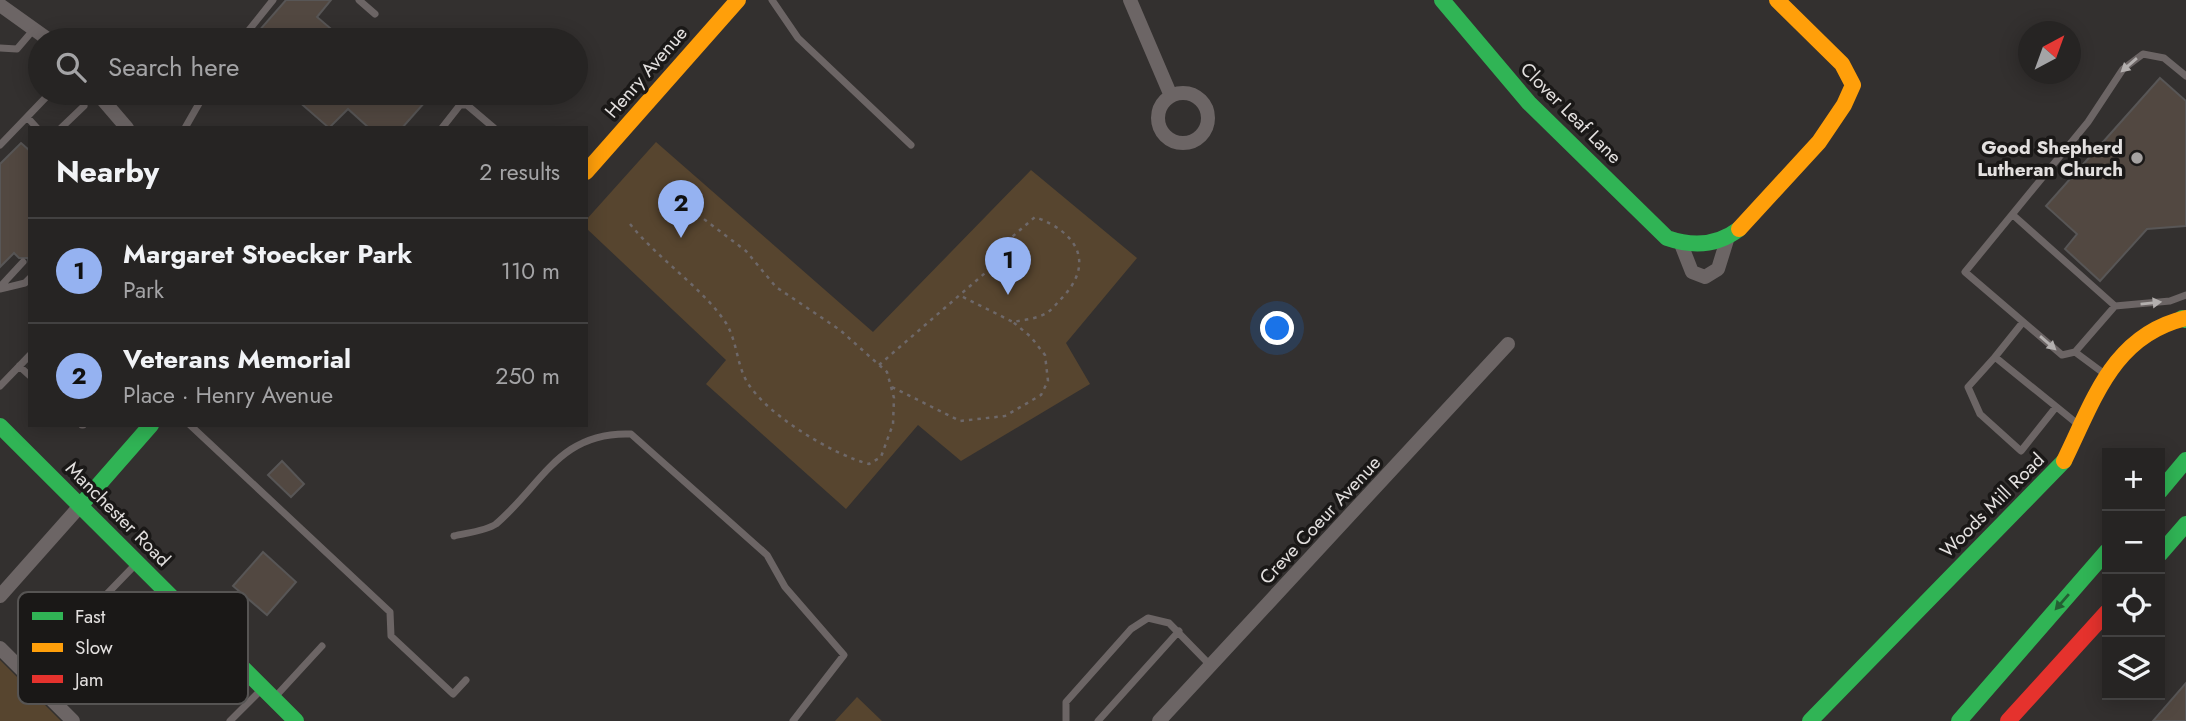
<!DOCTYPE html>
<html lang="en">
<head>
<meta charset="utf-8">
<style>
	:root { --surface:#262423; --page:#2e2c2b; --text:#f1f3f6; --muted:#a4a4a6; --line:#424141; --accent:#95b2f1 }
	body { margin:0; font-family:Jost,sans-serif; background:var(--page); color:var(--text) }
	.controls { position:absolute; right:21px; bottom:21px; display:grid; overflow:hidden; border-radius:0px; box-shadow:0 4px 18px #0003 }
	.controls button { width:63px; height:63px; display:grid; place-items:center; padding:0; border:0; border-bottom:2px solid var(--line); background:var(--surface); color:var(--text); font:35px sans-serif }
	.compass { position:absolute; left:2018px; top:21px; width:63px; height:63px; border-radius:50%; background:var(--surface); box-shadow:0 4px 18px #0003; rotate:41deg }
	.you { position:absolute; left:1278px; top:329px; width:24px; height:24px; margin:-18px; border:5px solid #fff; border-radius:50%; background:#1a73e8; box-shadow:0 0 0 10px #1a73e833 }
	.badge { display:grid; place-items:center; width:46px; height:46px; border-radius:50%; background:var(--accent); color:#111; font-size:23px; font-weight:700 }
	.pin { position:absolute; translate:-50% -58px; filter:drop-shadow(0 2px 4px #0008) }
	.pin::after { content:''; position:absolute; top:37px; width:24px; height:21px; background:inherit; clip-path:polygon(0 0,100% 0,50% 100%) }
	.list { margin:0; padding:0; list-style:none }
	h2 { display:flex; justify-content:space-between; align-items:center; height:91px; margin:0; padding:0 28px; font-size:30px }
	h2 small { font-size:23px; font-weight:400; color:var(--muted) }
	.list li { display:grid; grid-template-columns:46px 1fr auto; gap:21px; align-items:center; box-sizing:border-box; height:105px; padding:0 28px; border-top:2px solid var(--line) }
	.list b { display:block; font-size:26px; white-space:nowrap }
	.list p { margin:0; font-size:23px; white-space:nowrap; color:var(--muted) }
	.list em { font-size:23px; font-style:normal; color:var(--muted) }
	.icon { flex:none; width:38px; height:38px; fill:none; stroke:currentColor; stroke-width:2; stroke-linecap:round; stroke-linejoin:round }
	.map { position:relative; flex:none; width:2186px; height:721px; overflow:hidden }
	.search { position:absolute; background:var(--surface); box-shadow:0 4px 18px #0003; left:28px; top:28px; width:560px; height:77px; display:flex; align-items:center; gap:18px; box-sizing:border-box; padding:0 24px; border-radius:38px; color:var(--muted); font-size:26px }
	.panel { position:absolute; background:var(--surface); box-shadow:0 4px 18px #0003; left:28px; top:126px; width:560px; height:301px; border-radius:0px }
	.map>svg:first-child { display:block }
	.green { fill:#57452f }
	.building { fill:#524841; stroke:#585656; stroke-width:2 }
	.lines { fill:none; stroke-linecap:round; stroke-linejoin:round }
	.path { stroke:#6e6869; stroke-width:2.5; stroke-dasharray:3.5 5; stroke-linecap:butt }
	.lane { stroke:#6c6565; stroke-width:7 }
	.street { stroke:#6c6565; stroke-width:14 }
	.fast { stroke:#30b455; stroke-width:16 }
	.slow { stroke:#ff9f0a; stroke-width:16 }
	.jam { stroke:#e5322d; stroke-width:16 }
	.oneway { fill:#b3afae }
	.oneway2 { fill:#245e33 }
	.poi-dot { fill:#a5a2a1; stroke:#1a1817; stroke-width:2.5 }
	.labels { text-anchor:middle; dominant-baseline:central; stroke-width:7; stroke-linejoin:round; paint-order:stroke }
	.street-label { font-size:19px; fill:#e3e0df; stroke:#1a1817 }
	.poi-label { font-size:19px; font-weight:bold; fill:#e3e0df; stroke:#1a1817; text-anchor:end }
	.key { fill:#1a1817; stroke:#565453; stroke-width:2 }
	.key-label { font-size:19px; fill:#e3e0df }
</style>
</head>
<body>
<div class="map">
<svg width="2186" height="721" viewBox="0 0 2186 721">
	<rect width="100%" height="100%" fill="#33302f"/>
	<!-- green -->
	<path class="green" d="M 656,142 L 873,332 L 1031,170 L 1137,258 L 1066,343 L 1090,384 L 961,461 L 918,425 L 846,509 L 706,384 L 726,360 L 586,228 L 586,220 Z
		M 0,660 L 61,721 L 0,721 Z
		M 857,697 L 882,721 L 835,721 Z"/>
	<!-- building -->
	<path class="building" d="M 286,0 L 331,0 L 317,17 L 344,40 L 251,40 Z
		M 2160,78 L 2186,101 L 2186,226 L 2147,229 L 2100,281 L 2065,249 L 2077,234 L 2046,206 Z
		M 289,93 L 433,93 L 402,128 L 369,128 L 348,109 L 329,128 Z
		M 21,143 L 30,151 L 30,269 L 28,258 L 19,258 L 14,253 L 0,267 L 0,164 Z
		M 282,461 L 304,484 L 291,497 L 268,475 Z
		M 263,552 L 296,582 L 267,615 L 233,586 Z
		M 2186,683 L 2186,721 L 2153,721 Z"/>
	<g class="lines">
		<!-- path -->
		<path class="path" d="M 630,224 C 658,259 698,284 724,320 C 736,337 736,358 744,376 C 759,411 833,455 869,464 L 881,457 L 893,424 L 894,398 L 887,372 L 840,330 L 776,287 L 746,251 L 663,188
			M 879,365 L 992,267 L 1005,243 L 1035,217 C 1077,232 1096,263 1061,299 C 1056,304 1051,311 1045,314 C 1035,319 1023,320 1013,322 L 959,295
			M 892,387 L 960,421 L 1005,416 L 1041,395 L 1048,381 L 1045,355 L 1031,337 L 1013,322"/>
		<!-- lane -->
		<path class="lane" d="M 359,0 L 375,14
			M 772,0 L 798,38 L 911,145
			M 241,40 L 273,0
			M 0,48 L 17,49 L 34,29
			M 37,128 L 27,117 L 50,93
			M 61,128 L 84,106
			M 185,128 L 205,93
			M 442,128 L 460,105 L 467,105 L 494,128
			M 0,145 L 27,117
			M 2013,215 L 2115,306 L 2170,301 L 2186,295
			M 0,287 L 23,262
			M 0,289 L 25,283 L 30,278
			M 2115,306 L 2075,352 L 2062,355 L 1965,272 L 2088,122 L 2123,69 L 2143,54 L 2164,58 L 2186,76
			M 2023,322 L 1995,357 L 2080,426
			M 2075,352 L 2106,375
			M 1995,357 L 1968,387 L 1980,414 L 2021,451 L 2056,407
			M 19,366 L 30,376
			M 0,386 L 30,355
			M 82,425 L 83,425
			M 190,425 L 390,612 L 391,636 L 453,694 L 466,680
			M 454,536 C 466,533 486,531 496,524 C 542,485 559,431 631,434 L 767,555 L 785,587 L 844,655 L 793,721
			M 134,566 L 39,664 C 42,677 62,699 75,701 L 168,600
			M 276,696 L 322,646
			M 230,721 L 260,691
			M 1066,721 L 1066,702 L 1131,629 L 1148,618 L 1169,623 L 1210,665
			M 1098,721 L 1179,631"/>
		<!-- street -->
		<path class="street" d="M 1130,0 L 1171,96
			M 0,5 L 49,40
			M 97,93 L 127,128
			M1158 118a25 25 0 1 1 50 0a25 25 0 1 1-50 0Z
			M 1681,244 L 1692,272 L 1705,277 L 1718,269 L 1727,240
			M 0,596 L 80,506
			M 0,648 L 73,721
			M 1159,721 L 1508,344"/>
		<!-- fast -->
		<path class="fast" d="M 1442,0 L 1529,103 L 1667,238 C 1693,247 1717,246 1739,229
			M 2182,318 L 2186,320
			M 0,426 L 296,721
			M 2160,491 L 2186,460
			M 80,506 L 151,425
			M 2160,554 L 2186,524
			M 1810,721 L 2064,461
			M 1959,721 L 2107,551"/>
		<!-- slow -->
		<path class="slow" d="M 586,172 L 738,0
			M 1739,229 L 1819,142 L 1844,105 L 1853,85 L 1842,64 L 1777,0
			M 2064,461 C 2094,400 2113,335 2186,318"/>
		<!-- jam -->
		<path class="jam" d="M 2008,721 L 2107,612"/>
	</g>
	<!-- one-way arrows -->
	<defs><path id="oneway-solid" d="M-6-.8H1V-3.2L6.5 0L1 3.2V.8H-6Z" transform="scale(1.75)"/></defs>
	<g class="oneway">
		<use href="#oneway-solid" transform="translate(2129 65) rotate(139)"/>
		<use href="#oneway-solid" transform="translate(2151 303) rotate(-6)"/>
		<use href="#oneway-solid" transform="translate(2048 343) rotate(41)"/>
	</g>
	<use class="oneway2" href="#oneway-solid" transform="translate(2062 602) rotate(131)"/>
	<!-- markers -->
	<circle class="poi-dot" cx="2137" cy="158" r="7"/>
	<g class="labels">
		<!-- street labels -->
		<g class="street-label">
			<text transform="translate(646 72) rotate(-49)">Henry Avenue</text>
			<text transform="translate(1571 113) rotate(45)">Clover Leaf Lane</text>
			<text transform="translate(1992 505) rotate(-45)">Woods Mill Road</text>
			<text transform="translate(118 514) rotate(45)">Manchester Road</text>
			<text transform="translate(1320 520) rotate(-47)">Creve Coeur Avenue</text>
		</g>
		<!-- poi labels -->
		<g class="poi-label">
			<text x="2123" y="147">Good Shepherd<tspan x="2123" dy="22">Lutheran Church</tspan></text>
		</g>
	</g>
	<!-- legend -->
	<rect x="18" y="592" width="230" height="112" rx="10" class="key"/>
	<rect x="32" y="612" width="31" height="8" fill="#30b455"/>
	<rect x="32" y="643" width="31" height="9" fill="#ff9f0a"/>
	<rect x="32" y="675" width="31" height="8" fill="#e5322d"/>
	<g class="key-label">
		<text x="75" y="623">Fast</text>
		<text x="75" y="654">Slow</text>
		<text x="75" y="686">Jam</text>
	</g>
</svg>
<div class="controls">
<button>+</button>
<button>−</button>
<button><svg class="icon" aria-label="locate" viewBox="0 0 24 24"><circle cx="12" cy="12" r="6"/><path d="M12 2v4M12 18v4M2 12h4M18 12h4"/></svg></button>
<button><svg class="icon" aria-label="layers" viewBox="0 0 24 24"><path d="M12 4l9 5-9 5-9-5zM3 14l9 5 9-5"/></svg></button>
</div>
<svg class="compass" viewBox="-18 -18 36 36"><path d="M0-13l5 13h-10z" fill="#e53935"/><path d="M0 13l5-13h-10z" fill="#a4a4a6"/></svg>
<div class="you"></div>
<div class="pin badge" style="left:1008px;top:295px">1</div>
<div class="pin badge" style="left:681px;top:238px">2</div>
<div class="search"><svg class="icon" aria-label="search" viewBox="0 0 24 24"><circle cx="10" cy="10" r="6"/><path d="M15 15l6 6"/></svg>Search here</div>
<section class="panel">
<h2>Nearby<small>2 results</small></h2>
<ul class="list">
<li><span class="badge">1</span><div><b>Margaret Stoecker Park</b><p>Park</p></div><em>110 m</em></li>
<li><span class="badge">2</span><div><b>Veterans Memorial</b><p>Place · Henry Avenue</p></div><em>250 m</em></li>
</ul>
</section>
</div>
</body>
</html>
